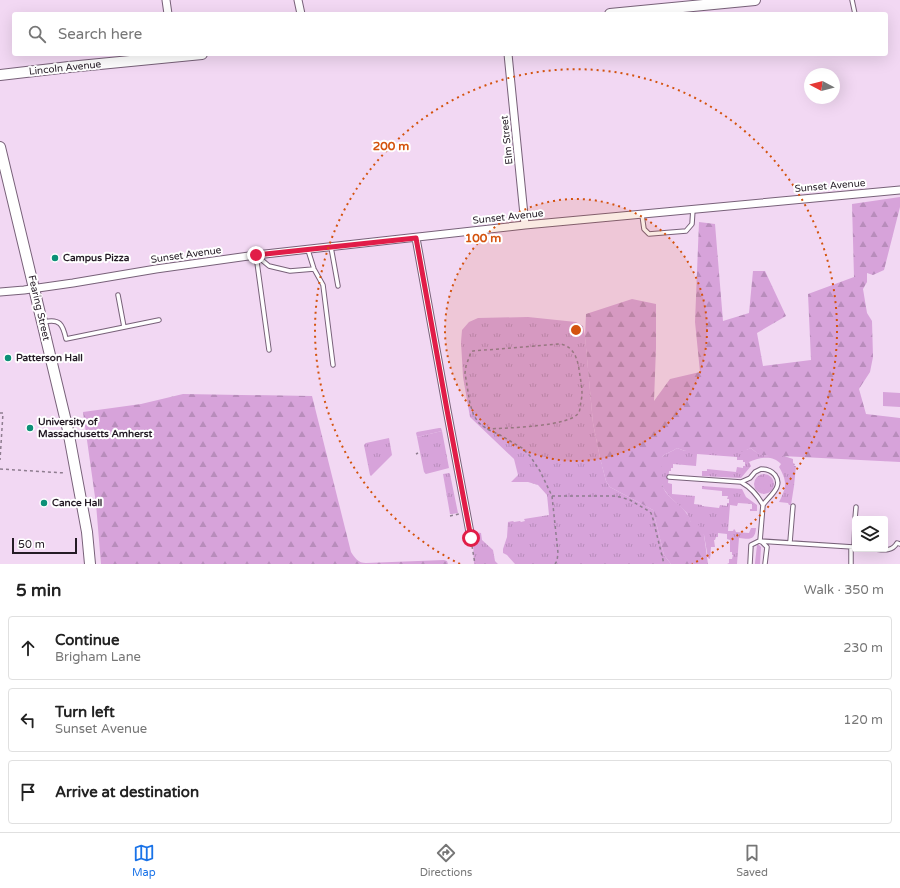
<!DOCTYPE html>
<html lang="en">
<head>
<meta charset="utf-8">
<style>
	:root { --surface:#fff; --page:#f2f2f2; --text:#222; --muted:#767676; --line:#e0e0e0; --accent:#1a73e8 }
	body { margin:0; font-family:"Varela Round",sans-serif; background:var(--page); color:var(--text) }
	.controls { position:absolute; right:12px; bottom:12px; display:grid; overflow:hidden; border-radius:4px; box-shadow:0 4px 16px #0002 }
	.controls button { width:36px; height:36px; display:grid; place-items:center; padding:0; border:0; border-bottom:1px solid var(--line); background:var(--surface); color:var(--text); font:20px sans-serif }
	.compass { position:absolute; left:804px; top:68px; width:36px; height:36px; border-radius:50%; background:var(--surface); box-shadow:0 4px 16px #0002; rotate:277deg }
	.scale { position:absolute; left:12px; bottom:10px; width:65px; box-sizing:border-box; padding-left:4px; border:2px solid #241b25; border-top:0; font-size:11px; line-height:14px; white-space:nowrap; color:#241b25; -webkit-text-stroke:3px #fff; paint-order:stroke }
	.stop { position:absolute; width:12px; height:12px; margin:-9px; border:3px solid #e11d48; border-radius:50%; background:#fff }
	.stop.end { background:#e11d48; border-color:#fff; box-shadow:0 1px 4px #0008 }
	.list { margin:0; padding:0; list-style:none }
	h2 { display:flex; justify-content:space-between; align-items:center; height:52px; margin:0; padding:0 16px; font-size:17px }
	h2 small { font-size:13px; font-weight:400; color:var(--muted) }
	.list li { display:grid; grid-template-columns:26px 1fr auto; gap:12px; align-items:center; box-sizing:border-box; height:64px; margin:0 8px 8px; padding:0 8px; border:1px solid var(--line); border-radius:4px }
	.list b { display:block; font-size:15px; white-space:nowrap }
	.list p { margin:0; font-size:13px; white-space:nowrap; color:var(--muted) }
	.list em { font-size:13px; font-style:normal; color:var(--muted) }
	.icon { flex:none; width:22px; height:22px; fill:none; stroke:currentColor; stroke-width:2; stroke-linecap:round; stroke-linejoin:round }
	.map { position:relative; flex:none; width:900px; height:564px; overflow:hidden }
	.search { position:absolute; background:var(--surface); box-shadow:0 4px 16px #0002; left:12px; right:12px; top:12px; height:44px; display:flex; align-items:center; gap:10px; box-sizing:border-box; padding:0 14px; border-radius:4px; color:var(--muted); font-size:15px }
	.sheet { height:268px; background:var(--surface) }
	nav { display:flex; justify-content:space-around; align-items:center; box-sizing:border-box; height:56px; border-top:1px solid var(--line); background:var(--surface); font-size:11px; color:var(--muted) }
	nav a { display:grid; justify-items:center; gap:2px }
	nav .on { color:var(--accent) }
	.map>svg:first-child { display:block }
	.grass { fill:url(#grass-tufts) }
	.forest { fill:url(#forest-firs) }
	.garden { fill:#d7a3da }
	.lines { fill:none; stroke-linecap:round; stroke-linejoin:round }
	.lane-casing { stroke:#786179; stroke-width:5.5 }
	.street-casing { stroke:#786179; stroke-width:9 }
	.secondary-casing { stroke:#786179; stroke-width:12 }
	.path { stroke:#8f7d90; stroke-width:1.5; stroke-dasharray:3 3; stroke-linecap:butt }
	.lane { stroke:#fff; stroke-width:3.5 }
	.street { stroke:#fff; stroke-width:7 }
	.secondary { stroke:#fff; stroke-width:10 }
	.route { stroke:#e11d48; stroke-width:5 }
	.ring { fill:none; stroke:#d4530e; stroke-width:2; stroke-dasharray:2 4 }
	.poi-dot { fill:#0c9077; stroke:#fff; stroke-width:1.5 }
	.labels { text-anchor:middle; dominant-baseline:central; stroke-width:4; stroke-linejoin:round; paint-order:stroke }
	.street-label { font-size:10px; fill:#241b25; stroke:#fff }
	.poi-label { font-size:10px; font-weight:bold; fill:#241b25; stroke:#fff; text-anchor:start }
	.centre { fill:#d4530e; stroke:#fff; stroke-width:2 }
	.ring-label { font-size:12px; text-anchor:middle; font-weight:bold; fill:#d4530e; stroke:#fff; stroke-width:4; stroke-linejoin:round; paint-order:stroke }
</style>
</head>
<body>
<div class="map">
<svg width="900" height="564" viewBox="0 0 900 564">
	<defs>
		<pattern id="grass-tufts" width="24" height="20" patternUnits="userSpaceOnUse"><rect width="24" height="20" fill="#d7a3da"/><path d="M3 7l-1-3M5 7V3M7 7l1-3M15 17l-1-3M17 17v-4M19 17l1-3" fill="none" stroke="#b88cbb"/></pattern>
		<pattern id="forest-firs" width="22" height="20" patternUnits="userSpaceOnUse"><rect width="22" height="20" fill="#d7a3da"/><path d="M5 1l3.5 6h-7zM16 11l3.5 6h-7z" fill="#b88cbb"/></pattern>
	</defs>
	<rect width="100%" height="100%" fill="#f2d8f3"/>
	<!-- grass -->
	<path class="grass" d="M 528,317 L 576,322 L 583,326 L 585,336 L 593,423 L 600,458 L 606,481 L 610,487 L 653,510 L 664,555 L 671,564 L 515,564 L 507,555 L 503,553 L 503,549 L 507,537 L 508,522 L 513,521 L 514,522 L 520,521 L 521,522 L 525,521 L 524,519 L 549,515 L 547,495 L 538,485 L 528,482 L 511,482 L 518,475 L 514,459 L 470,417 L 463,377 L 461,342 L 462,330 L 469,322 L 478,318 Z
		M 442,431 L 449,468 L 426,474 L 424,472 L 417,437 Z
		M 389,438 L 392,455 L 371,476 L 370,475 L 364,445 L 366,443 Z
		M 693,442 L 746,450 L 751,448 C 763,459 767,454 781,455 C 785,456 789,458 793,459 L 793,463 L 795,464 L 794,466 L 796,466 L 794,486 L 791,505 L 789,505 L 788,503 L 779,502 C 786,488 788,482 779,467 L 781,464 C 773,455 760,457 749,462 L 751,466 L 741,478 L 702,476 L 702,471 L 707,471 L 707,469 L 736,472 L 737,467 L 743,468 L 743,466 L 745,466 L 745,462 L 743,462 L 743,460 L 737,460 L 737,457 L 697,454 L 696,466 L 673,464 L 673,468 L 671,468 L 671,471 L 669,471 L 668,483 L 672,484 L 672,494 L 695,496 L 694,504 L 702,505 L 702,506 L 719,508 L 720,505 L 727,506 L 727,503 L 729,503 L 729,499 L 727,499 L 728,496 L 722,496 L 722,491 L 702,489 L 702,486 L 742,489 L 746,497 L 757,505 L 757,511 L 750,511 L 750,509 L 752,509 L 752,504 L 738,503 L 737,506 L 730,505 L 728,531 L 733,531 L 734,529 L 735,530 L 736,532 L 749,533 L 751,528 L 756,528 C 755,541 749,539 739,538 L 737,564 L 727,564 L 729,563 L 729,559 L 732,559 L 733,555 L 732,555 L 732,552 L 730,552 L 730,540 L 727,539 L 727,534 L 718,533 L 718,537 L 716,537 L 715,540 L 714,540 L 715,547 L 711,547 L 710,559 L 708,558 L 704,535 L 691,523 L 687,513 L 669,496 L 663,488 L 662,484 L 662,457 C 667,452 672,452 677,448 L 685,451 Z
		M 449,473 L 450,474 L 458,513 L 452,514 L 450,514 L 443,474 Z
		M754 484a10 10 0 1 1 20 0a10 10 0 1 1-20 0Z
		M 475,532 L 481,533 L 482,540 L 493,550 L 495,561 L 498,564 L 474,564 L 473,539 L 476,537 Z"/>
	<!-- forest -->
	<path class="forest" d="M 900,197 L 900,207 L 884,270 L 873,275 L 867,273 L 867,282 L 863,289 L 867,313 L 872,321 L 873,357 L 870,372 L 859,389 L 866,414 L 900,418 L 900,462 L 761,455 L 757,453 L 751,448 L 742,452 L 699,449 L 693,443 L 690,449 L 685,451 L 677,448 C 672,452 667,452 662,457 L 662,484 C 665,497 680,503 687,514 C 689,516 690,520 691,522 L 697,523 L 702,530 L 704,535 L 708,564 L 671,564 L 664,555 L 653,510 L 610,487 L 606,481 L 600,458 L 593,423 L 585,337 L 586,314 L 632,299 L 656,304 L 656,348 L 654,401 L 670,379 L 700,372 L 695,322 L 699,222 L 715,224 L 723,321 L 749,313 L 753,271 L 765,271 L 786,316 L 757,333 L 763,366 L 811,360 L 808,294 L 854,277 L 852,204 Z
		M 183,394 L 312,396 L 351,552 C 355,558 358,563 366,563 L 444,560 L 447,561 L 448,564 L 101,564 L 96,504 L 83,412 L 141,404 Z"/>
	<!-- garden -->
	<path class="garden" d="M 883,392 L 900,393 L 900,407 L 883,406 Z
		M 439,428 L 441,428 L 442,431 L 417,437 L 416,433 L 417,432 Z
		M758 484a6 6 0 1 1 12 0a6 6 0 1 1-12 0Z
		M 757,545 L 759,545 L 761,547 L 760,564 L 755,564 L 755,563 Z"/>
	<g class="lines">
		<!-- lane casing -->
		<g class="lane-casing">
			<path id="lane" d="M 852,0 L 855,14
				M 642,215 L 644,229 L 649,234 L 686,231 L 692,224 L 693,209
				M 331,247 L 338,286
				M 308,250 L 314,269 L 323,285 L 333,365
				M 256,255 L 269,350
				M 257,256 L 269,266 L 290,271 L 314,269
				M 118,295 L 124,327
				M 44,322 C 60,318 63,325 66,339 L 159,320
				M 761,469 C 767,469 771,470 775,475 C 784,487 769,496 763,505 C 758,496 750,487 741,482 L 750,478 L 755,472 Z
				M 669,477 L 741,482
				M 763,505 L 760,541 L 853,547
				M 855,519 L 856,507
				M 790,542 L 793,506
				M 854,547 L 855,523
				M 875,549 C 883,550 892,552 897,543 L 900,544
				M 750,564 L 751,545 L 759,541 L 762,542 L 767,547 L 765,564
				M 851,564 L 851,547"/>
		</g>
		<!-- street casing -->
		<g class="street-casing">
			<path id="street" d="M 166,0 L 168,14
				M 298,0 L 301,14
				M 508,54 L 525,225
				M 416,238 L 447,410 L 471,538
				M 0,292 L 24,290 L 73,283 L 156,269 L 256,255 L 525,225 L 900,190"/>
		</g>
		<!-- secondary casing -->
		<g class="secondary-casing">
			<path id="secondary" d="M 610,14 L 755,0
				M 0,75 L 69,67 L 202,54
				M 0,147 L 68,430 L 87,532 L 90,564"/>
		</g>
		<!-- path -->
		<path class="path" d="M 0,413 L 3,413 L 0,460
			M 487,429 C 504,428 572,427 579,412 C 580,410 580,408 580,406 C 581,402 582,397 582,393 C 582,386 580,377 579,369 C 577,357 573,346 560,344 L 473,351 L 471,352 L 466,366 L 465,373 L 470,404 L 474,416 L 479,423 L 487,429 L 500,435 L 522,448 L 530,456 L 540,471 L 552,496 L 558,553 L 557,561 L 555,564
			M 416,454 L 418,453
			M 0,469 L 65,473
			M 552,496 L 613,496 L 620,497 L 630,500 L 647,510 L 651,513 L 653,519 L 664,564
			M 450,516 L 459,514
			M 472,546 L 475,564"/>
		<!-- lane -->
		<use href="#lane" class="lane"/>
		<!-- street -->
		<use href="#street" class="street"/>
		<!-- secondary -->
		<use href="#secondary" class="secondary"/>
	</g>
	<g class="lines">
		<!-- route -->
		<path class="route" d="M 256,255 L 416,238 L 447,410 L 471,538"/>
	</g>
	<!-- distance rings -->
	<circle cx="576" cy="330" r="131" fill="#d4530e" fill-opacity=".12"/>
	<g class="ring">
		<circle cx="576" cy="330" r="131"/>
		<path d="M460 564A261 261 0 1 1 692 564"/>
	</g>
	<!-- markers -->
	<g class="poi-dot">
		<circle cx="55" cy="258" r="4"/>
		<circle cx="8" cy="358" r="4"/>
		<circle cx="30" cy="428" r="4"/>
		<circle cx="44" cy="503" r="4"/>
	</g>
	<g class="labels">
		<!-- street labels -->
		<g class="street-label">
			<text transform="translate(65 68) rotate(-6)">Lincoln Avenue</text>
			<text transform="translate(507 140) rotate(-96)">Elm Street</text>
			<text transform="translate(830 186) rotate(-5)">Sunset Avenue</text>
			<text transform="translate(508 217) rotate(-6)">Sunset Avenue</text>
			<text transform="translate(186 255) rotate(-8)">Sunset Avenue</text>
			<text transform="translate(39 308) rotate(77)">Fearing Street</text>
		</g>
		<!-- poi labels -->
		<g class="poi-label">
			<text x="63" y="258">Campus Pizza</text>
			<text x="16" y="358">Patterson Hall</text>
			<text x="38" y="422">University of<tspan x="38" dy="12">Massachusetts Amherst</tspan></text>
			<text x="52" y="503">Cance Hall</text>
		</g>
	</g>
	<circle cx="576" cy="330" r="6" class="centre"/>
	<g class="ring-label">
		<text x="391" y="150">200 m</text>
		<text x="483" y="242">100 m</text>
	</g>
</svg>
<div class="controls">
<button><svg class="icon" aria-label="layers" viewBox="0 0 24 24"><path d="M12 4l9 5-9 5-9-5zM3 14l9 5 9-5"/></svg></button>
</div>
<svg class="compass" viewBox="-18 -18 36 36"><path d="M0-13l5 13h-10z" fill="#e53935"/><path d="M0 13l5-13h-10z" fill="#767676"/></svg>
<div class="scale">50 m</div>
<div class="stop" style="left:471px;top:538px"></div>
<div class="stop end" style="left:256px;top:255px"></div>
<div class="search"><svg class="icon" aria-label="search" viewBox="0 0 24 24"><circle cx="10" cy="10" r="6"/><path d="M15 15l6 6"/></svg>Search here</div>
</div>
<section class="sheet">
<h2>5 min<small>Walk · 350 m</small></h2>
<ul class="list">
<li><svg class="icon" aria-label="ahead" viewBox="0 0 24 24"><path d="M12 20V5M6 11l6-6 6 6"/></svg><div><b>Continue</b><p>Brigham Lane</p></div><em>230 m</em></li>
<li><svg class="icon" aria-label="left" viewBox="0 0 24 24"><path d="M17 20v-9H6M10 6l-5 5 5 5"/></svg><div><b>Turn left</b><p>Sunset Avenue</p></div><em>120 m</em></li>
<li><svg class="icon" aria-label="arrive" viewBox="0 0 24 24"><path d="M6 21V4h12l-3 4 3 4H6"/></svg><div><b>Arrive at destination</b></div></li>
</ul>
</section>
<nav>
<a class="on"><svg class="icon" aria-label="map" viewBox="0 0 24 24"><path d="M3 6l6-2 6 2 6-2v14l-6 2-6-2-6 2zM9 4v14M15 6v14"/></svg>Map</a>
<a><svg class="icon" aria-label="directions" viewBox="0 0 24 24"><path d="M12 3l9 9-9 9-9-9zM9 14v-3h6M13 9l2 2-2 2"/></svg>Directions</a>
<a><svg class="icon" aria-label="saved" viewBox="0 0 24 24"><path d="M7 4h10v16l-5-4-5 4z"/></svg>Saved</a>
</nav>
</body>
</html>
